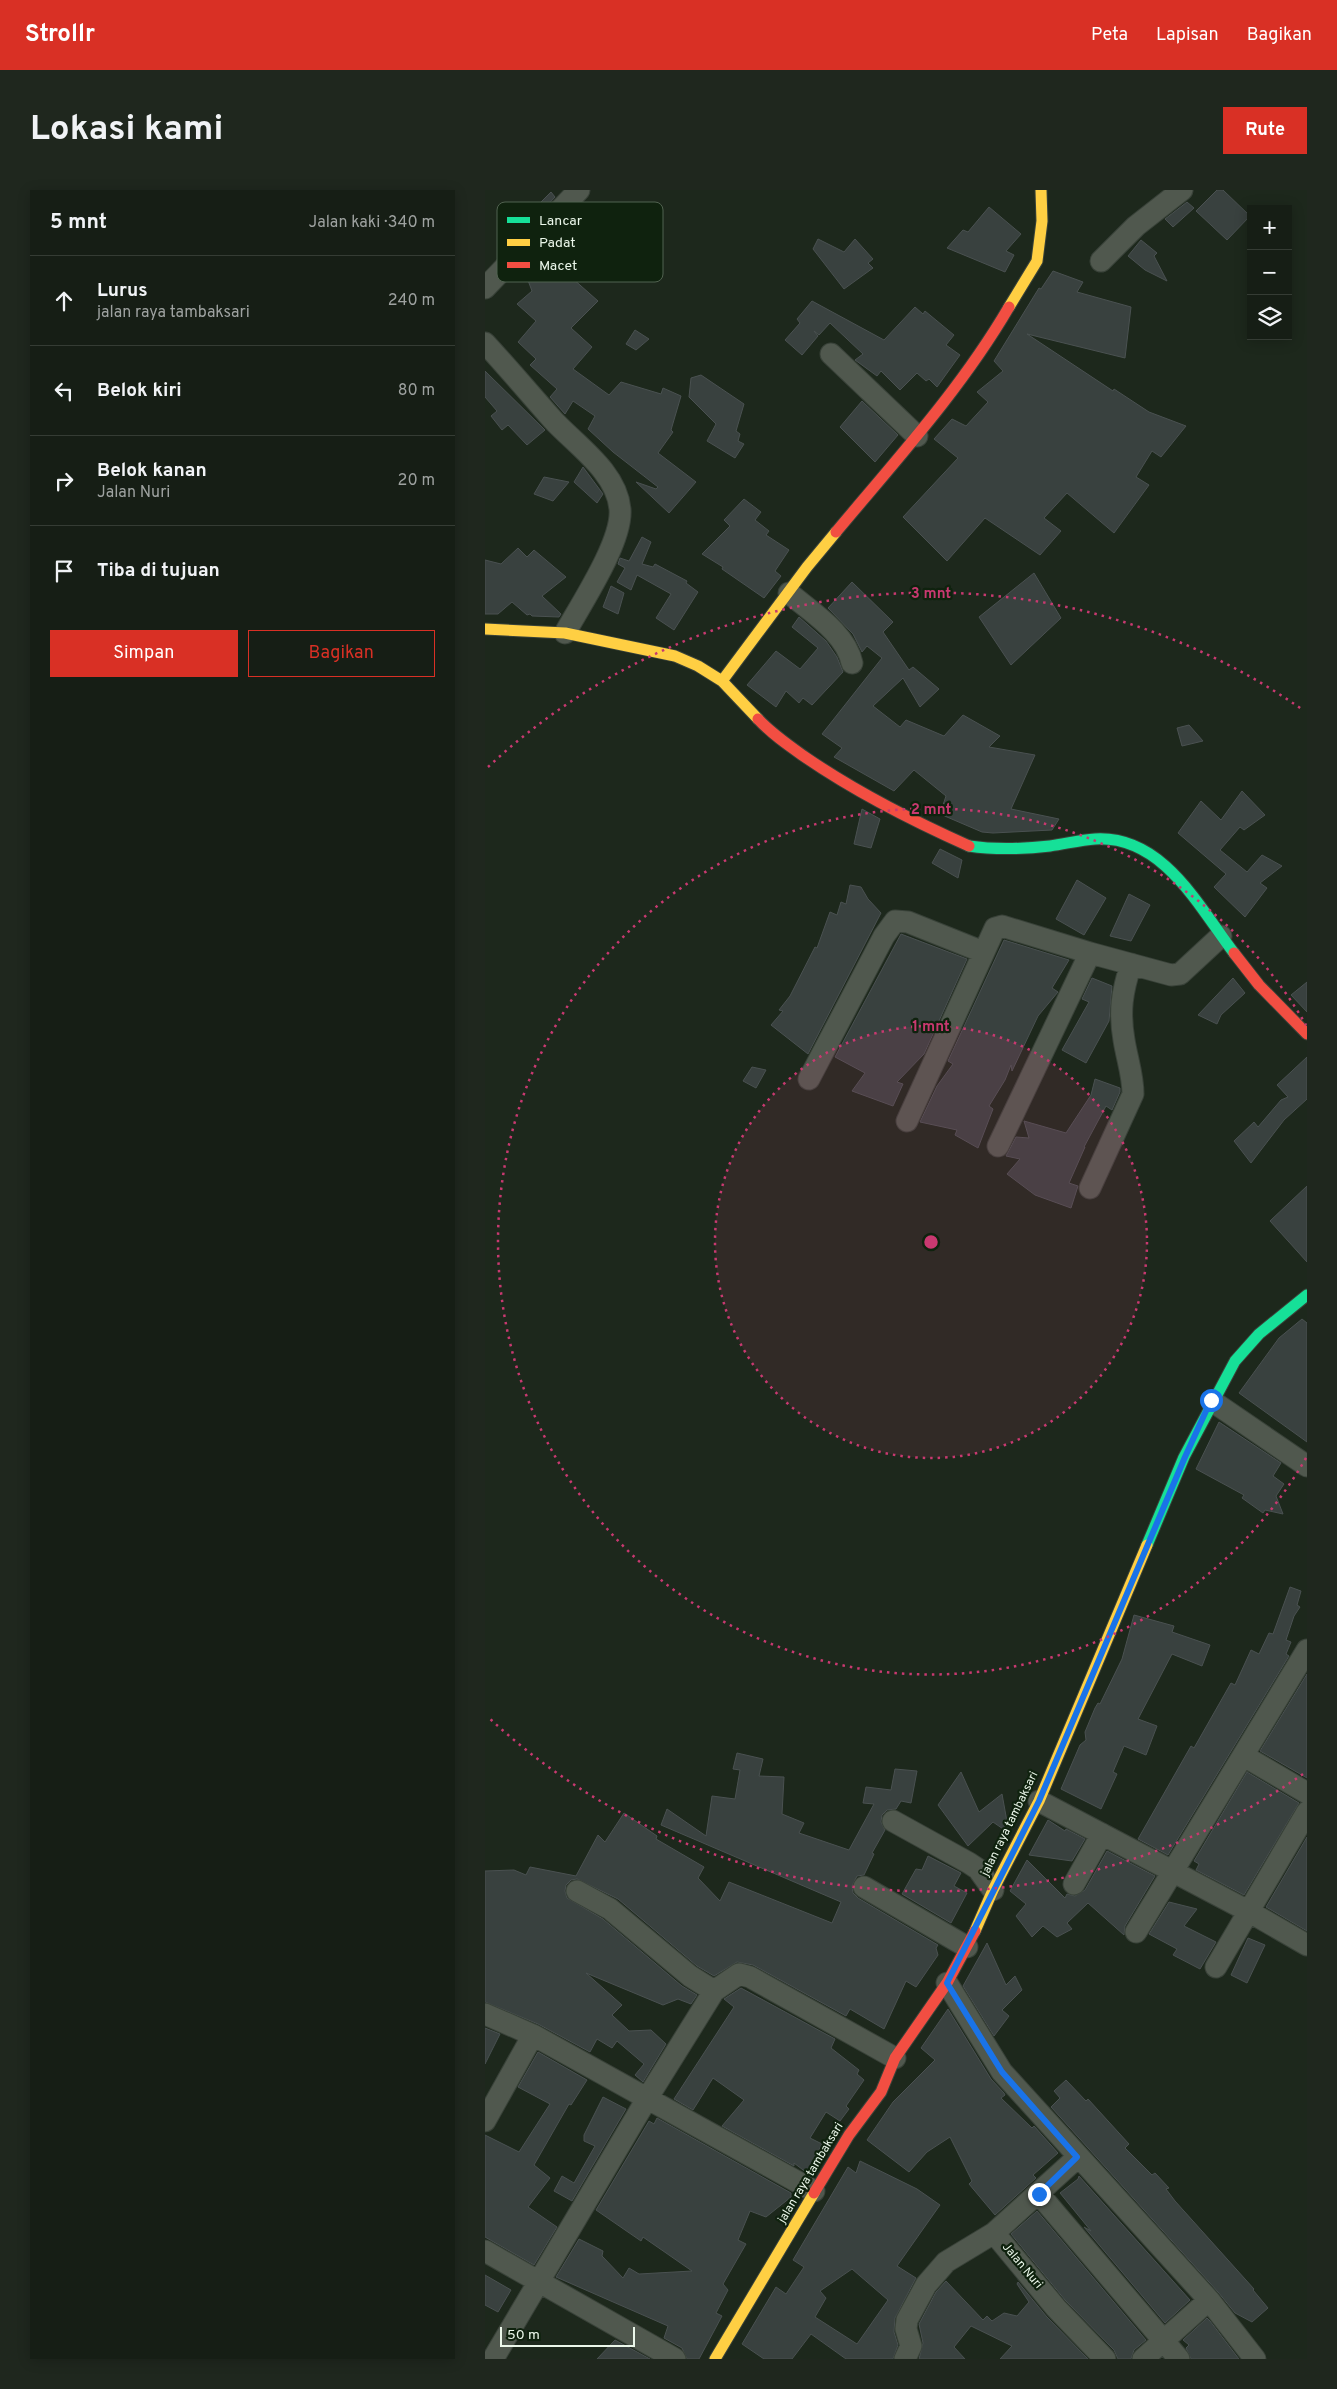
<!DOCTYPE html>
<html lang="id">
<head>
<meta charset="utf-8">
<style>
	:root { --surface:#161e15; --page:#1f271e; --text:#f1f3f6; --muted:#9ea2a0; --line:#353c34; --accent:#d93025 }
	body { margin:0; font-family:Overpass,sans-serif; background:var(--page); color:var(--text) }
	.controls { position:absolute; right:15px; top:15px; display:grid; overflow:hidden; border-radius:0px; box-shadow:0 2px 12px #0003 }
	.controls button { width:45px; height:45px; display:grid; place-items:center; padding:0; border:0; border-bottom:1px solid var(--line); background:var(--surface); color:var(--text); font:25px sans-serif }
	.scale { position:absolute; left:15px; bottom:12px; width:135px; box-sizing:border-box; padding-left:5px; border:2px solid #ebf7ea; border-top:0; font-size:14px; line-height:18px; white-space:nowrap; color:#ebf7ea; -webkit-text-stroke:4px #0f220e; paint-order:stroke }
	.stop { position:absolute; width:15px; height:15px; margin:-11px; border:4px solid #1a73e8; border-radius:50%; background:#fff }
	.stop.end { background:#1a73e8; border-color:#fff; box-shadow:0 1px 5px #0008 }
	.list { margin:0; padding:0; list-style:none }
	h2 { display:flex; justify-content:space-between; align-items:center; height:65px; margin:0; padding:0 20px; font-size:21px }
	h2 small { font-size:16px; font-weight:400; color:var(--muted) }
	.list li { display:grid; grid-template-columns:32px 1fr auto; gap:15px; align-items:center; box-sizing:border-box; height:90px; padding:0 20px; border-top:1px solid var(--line) }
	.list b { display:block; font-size:19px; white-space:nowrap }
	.list p { margin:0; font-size:16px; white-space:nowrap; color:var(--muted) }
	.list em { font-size:16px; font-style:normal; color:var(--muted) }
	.actions { display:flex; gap:10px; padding:15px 20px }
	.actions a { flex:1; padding:11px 0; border:1px solid var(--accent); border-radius:0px; text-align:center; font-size:18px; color:var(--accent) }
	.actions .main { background:var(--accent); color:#fff }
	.icon { flex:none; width:28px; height:28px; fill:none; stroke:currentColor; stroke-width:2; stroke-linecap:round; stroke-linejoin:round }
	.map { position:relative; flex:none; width:822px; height:2169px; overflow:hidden; border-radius:0px }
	header { display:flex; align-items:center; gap:30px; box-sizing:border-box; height:70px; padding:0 25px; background:var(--accent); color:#fff }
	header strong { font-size:24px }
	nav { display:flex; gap:28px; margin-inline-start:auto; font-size:18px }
	.intro { display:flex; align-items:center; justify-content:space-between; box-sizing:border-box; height:120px; padding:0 30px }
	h1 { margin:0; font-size:35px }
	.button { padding:12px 22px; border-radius:0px; background:var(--accent); color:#fff; font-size:18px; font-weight:700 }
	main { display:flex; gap:30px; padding:0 30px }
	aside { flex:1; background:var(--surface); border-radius:0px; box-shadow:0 2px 12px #0003 }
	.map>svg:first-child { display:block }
	.building { fill:#39413f; stroke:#4a5151; fill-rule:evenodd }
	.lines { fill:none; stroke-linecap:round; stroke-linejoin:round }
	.street-casing { stroke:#394239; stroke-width:23 }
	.fast-casing { stroke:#394239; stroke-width:13 }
	.slow-casing { stroke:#394239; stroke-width:13 }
	.jam-casing { stroke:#394239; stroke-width:13 }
	.street { stroke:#50584e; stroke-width:21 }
	.fast { stroke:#16e098; stroke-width:11 }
	.slow { stroke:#ffcf43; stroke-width:11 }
	.jam { stroke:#f24e42; stroke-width:11 }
	.route { stroke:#1a73e8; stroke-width:6 }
	.ring { fill:none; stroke:#c83970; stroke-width:2.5; stroke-dasharray:2.5 5 }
	.labels { text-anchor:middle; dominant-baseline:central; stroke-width:4.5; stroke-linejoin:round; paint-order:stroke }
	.street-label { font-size:12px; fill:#ebf7ea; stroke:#0f220e }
	.key { fill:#0f220e; stroke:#516250; stroke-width:1 }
	.key-label { font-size:14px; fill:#ebf7ea }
	.centre { fill:#c83970; stroke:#0f220e; stroke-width:2.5 }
	.ring-label { font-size:15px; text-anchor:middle; font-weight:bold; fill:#c83970; stroke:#0f220e; stroke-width:4.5; stroke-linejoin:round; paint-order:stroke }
</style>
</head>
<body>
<header>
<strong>Strollr</strong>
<nav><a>Peta</a><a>Lapisan</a><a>Bagikan</a></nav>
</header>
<div class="intro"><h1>Lokasi kami</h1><a class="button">Rute</a></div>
<main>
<aside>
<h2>5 mnt<small>Jalan kaki · 340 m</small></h2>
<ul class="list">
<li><svg class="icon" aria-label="ahead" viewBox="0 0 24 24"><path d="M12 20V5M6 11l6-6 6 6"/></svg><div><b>Lurus</b><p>jalan raya tambaksari</p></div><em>240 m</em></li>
<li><svg class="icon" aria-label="left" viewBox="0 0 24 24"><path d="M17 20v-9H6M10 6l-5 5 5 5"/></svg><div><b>Belok kiri</b></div><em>80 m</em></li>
<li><svg class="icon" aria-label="right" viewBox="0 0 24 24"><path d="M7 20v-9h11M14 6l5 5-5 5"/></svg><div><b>Belok kanan</b><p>Jalan Nuri</p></div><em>20 m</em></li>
<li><svg class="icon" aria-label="arrive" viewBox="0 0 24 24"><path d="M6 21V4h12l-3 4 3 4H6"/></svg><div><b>Tiba di tujuan</b></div></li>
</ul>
<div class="actions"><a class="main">Simpan</a><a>Bagikan</a></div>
</aside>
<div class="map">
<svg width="822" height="2169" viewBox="0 0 822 2169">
	<rect width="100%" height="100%" fill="#1d281c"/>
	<!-- building -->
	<path class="building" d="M 732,0 L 738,0 L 765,26 L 742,50 L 711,21 Z
		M 66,2 L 70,7 L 59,19 L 54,14 Z
		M 702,12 L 709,18 L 688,37 L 680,29 Z
		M 504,17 L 536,44 L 521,61 L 529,65 L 520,82 L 462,58 L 478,40 L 483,42 Z
		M 333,49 L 359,62 L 370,49 L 388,69 L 383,73 L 388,78 L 359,99 L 328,59 Z
		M 656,50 L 672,63 L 669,66 L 682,91 L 660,80 L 643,66 Z
		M 41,73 L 63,89 L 78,80 L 113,111 L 86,138 L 107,157 L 88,179 L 124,205 L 136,192 L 176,204 L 178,198 L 196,206 L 186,240 L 188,242 L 173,263 L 211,292 L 184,323 L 151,292 L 171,299 L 173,297 L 128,262 L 103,239 L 110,226 L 88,211 L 80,224 L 65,207 L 72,199 L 45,175 L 51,169 L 33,152 L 51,131 L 32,114 L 47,101 L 38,77 Z
		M 568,81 L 598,92 L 592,102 L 646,117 L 640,168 L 542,144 L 628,201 L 629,199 L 664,222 L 701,236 L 676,267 L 667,261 L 651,287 L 664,295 L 629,343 L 582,303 L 559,328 L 576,341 L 555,365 L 500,328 L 462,371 L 418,327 L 473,268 L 449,249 L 467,229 L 481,236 L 503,212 L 492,202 L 518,181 L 509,171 L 554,98 L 556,99 Z
		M 327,111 L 399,150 L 430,117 L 438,124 L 440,121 L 469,145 L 461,155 L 475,165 L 452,197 L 444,189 L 441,191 L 432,183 L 415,200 L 396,181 L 392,186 L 370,170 L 378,164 L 345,133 L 334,145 L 329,141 L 333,146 L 317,165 L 300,150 L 315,133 L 312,129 Z
		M 150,140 L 164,149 L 151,160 L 141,154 Z
		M 0,181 L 60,240 L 42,255 L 23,235 L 17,240 L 6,226 L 12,221 L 0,207 Z
		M 216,185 L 259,214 L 251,241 L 255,244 L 253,251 L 259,254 L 250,268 L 222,251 L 231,234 L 204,207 L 206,188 Z
		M 377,211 L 413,245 L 390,272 L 355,237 Z
		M 98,277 L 118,304 L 112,313 L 89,292 Z
		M 59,287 L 84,292 L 68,311 L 49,304 Z
		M 259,309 L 276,322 L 270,330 L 284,341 L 281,345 L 304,360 L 290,381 L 296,386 L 279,408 L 237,379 L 238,377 L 217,364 L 245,336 L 239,330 Z
		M 157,347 L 166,352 L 157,374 L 168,377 L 170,374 L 202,391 L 201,393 L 213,402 L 189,440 L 171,428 L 186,404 L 152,385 L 146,400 L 132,392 L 140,378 L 133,374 L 135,368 L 144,371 Z
		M 33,358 L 42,367 L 49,360 L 81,387 L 57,406 L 76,424 L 74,427 L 47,426 L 45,424 L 42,425 L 27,412 L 13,424 L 0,424 L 0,370 L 16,374 Z
		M 549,383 L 576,428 L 526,475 L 494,427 Z
		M 367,392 L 408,432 L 398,442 L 424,480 L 428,477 L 454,499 L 435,517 L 418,488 L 388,516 L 415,537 L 421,530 L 459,546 L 478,525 L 515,546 L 504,557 L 550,565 L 526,619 L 574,629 L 567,640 L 508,643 L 497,642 L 455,624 L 461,606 L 429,580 L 409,601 L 349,567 L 357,558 L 337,544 L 397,468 L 382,456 L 377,462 L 368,444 L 343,418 Z
		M 126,396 L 139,403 L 133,424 L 118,417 Z
		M 314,427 L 341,451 L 352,467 L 358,482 L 327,515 L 318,508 L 314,513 L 301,501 L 291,517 L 262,495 L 291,461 L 315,479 L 333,458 L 307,437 Z
		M 704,535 L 718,551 L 697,556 L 692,538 Z
		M 757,601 L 780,625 L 759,640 L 755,637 L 735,660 L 762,682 L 777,665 L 797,676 L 775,693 L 782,698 L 760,727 L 729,697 L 741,684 L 693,643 L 716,611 L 736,630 Z
		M 377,619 L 395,629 L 386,658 L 369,654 Z
		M 455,659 L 477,670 L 473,688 L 447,673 Z
		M 592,690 L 621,708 L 599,745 L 571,729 Z
		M 365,695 L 376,697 L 383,709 L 396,723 L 323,864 L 286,835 L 298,821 L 294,820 L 305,806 L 330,757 L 332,758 L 345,722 L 352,725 L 356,712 L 361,714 Z
		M 644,704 L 665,715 L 646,751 L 625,746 Z
		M 416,744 L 482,769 L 439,864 L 412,892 L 418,894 L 408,916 L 367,901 L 380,883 L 350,867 Z
		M 519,750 L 584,770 L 567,798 L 573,802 L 553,826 L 527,881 L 526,875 L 520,890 L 504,916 L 508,919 L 493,958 L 470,945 L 472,940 L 435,932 L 452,896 L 468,874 L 463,871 Z
		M 607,788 L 627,796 L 624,831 L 601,873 L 577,860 L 604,812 L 597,809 Z
		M 748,788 L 760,803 L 736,825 L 732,834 L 713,825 Z
		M 822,792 L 822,822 L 806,805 Z
		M 822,867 L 822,909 L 799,930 L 766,973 L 749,951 L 769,932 L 773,937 L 796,910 L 803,907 L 792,895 Z
		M 267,877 L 281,880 L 271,898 L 258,891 Z
		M 610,889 L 635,898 L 635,902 L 627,920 L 621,916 L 599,957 L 600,957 L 584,993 L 593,996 L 586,1018 L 550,1005 L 522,984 L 535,969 L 521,966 L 531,947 L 544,948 L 539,931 L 581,943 L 606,905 Z
		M 822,996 L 822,1072 L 785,1031 Z
		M 817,1129 L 822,1133 L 822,1252 L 754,1203 L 794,1148 Z
		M 734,1232 L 796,1273 L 788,1286 L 799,1294 L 791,1306 L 798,1324 L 780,1320 L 778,1323 L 757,1308 L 759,1305 L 711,1279 Z
		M 805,1397 L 816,1401 L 812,1415 L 815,1417 L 809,1426 L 801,1450 L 806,1452 L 801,1464 L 804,1466 L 683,1665 L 653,1649 L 706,1556 L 709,1558 L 746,1493 L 750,1495 L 766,1460 L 774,1464 L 784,1443 L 788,1444 Z
		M 649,1425 L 689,1436 L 687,1442 L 725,1455 L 717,1476 L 687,1464 L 653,1529 L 672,1536 L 661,1565 L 639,1556 L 628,1582 L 632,1584 L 616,1619 L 576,1599 L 595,1555 L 601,1550 L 600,1542 L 610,1518 L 613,1513 L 615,1514 L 637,1469 Z
		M 822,1484 L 822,1588 L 775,1561 Z
		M 252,1563 L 278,1569 L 274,1586 L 299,1587 L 297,1624 L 319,1633 L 314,1643 L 364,1660 L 389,1614 L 378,1613 L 381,1597 L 406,1600 L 410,1579 L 432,1581 L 426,1613 L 416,1611 L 411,1619 L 402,1620 L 397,1625 L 396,1632 L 400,1640 L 387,1663 L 389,1664 L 379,1685 L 372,1686 L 367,1696 L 368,1703 L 373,1708 L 453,1755 L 451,1758 L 453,1765 L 431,1797 L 421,1791 L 399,1839 L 365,1819 L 361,1826 L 268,1775 L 252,1772 L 229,1786 L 212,1776 L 133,1709 L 92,1689 L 86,1690 L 81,1695 L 80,1701 L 82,1708 L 118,1729 L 197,1796 L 212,1805 L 206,1814 L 193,1809 L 178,1815 L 101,1783 L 137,1815 L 127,1825 L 144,1841 L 166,1840 L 181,1854 L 158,1892 L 150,1885 L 159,1874 L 132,1851 L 127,1858 L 112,1849 L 105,1862 L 53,1834 L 0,1812 L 0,1681 L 29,1680 L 41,1685 L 45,1677 L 91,1686 L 113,1645 L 120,1652 L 139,1623 L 172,1646 L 171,1649 L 219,1677 L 213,1688 L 235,1711 L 244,1692 L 347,1733 L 356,1712 L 176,1635 L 182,1619 L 221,1646 L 227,1606 L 250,1609 L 255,1580 L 248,1579 Z
		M 476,1582 L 494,1622 L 517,1604 L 523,1637 L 521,1641 L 508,1632 L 483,1656 L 453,1615 Z
		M 762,1582 L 814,1613 L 759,1705 L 711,1680 L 714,1674 L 709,1671 Z
		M 563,1630 L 580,1641 L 581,1639 L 600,1649 L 587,1671 L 544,1665 Z
		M 822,1647 L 822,1741 L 781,1717 Z
		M 622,1661 L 670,1686 L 640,1736 L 639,1745 L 603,1713 L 582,1733 L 587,1739 L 572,1747 L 558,1736 L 547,1747 L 531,1726 L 541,1714 L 525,1701 L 542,1670 L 580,1708 L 582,1704 L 590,1706 L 600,1700 Z
		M 443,1666 L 476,1683 L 469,1696 L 482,1703 L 466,1733 L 417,1704 L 431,1679 L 437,1680 Z
		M 684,1712 L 712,1719 L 699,1736 L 731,1752 L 715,1779 L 688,1765 L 692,1759 L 664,1744 Z
		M 763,1748 L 780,1755 L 762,1793 L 746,1785 Z
		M 502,1753 L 521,1795 L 530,1786 L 537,1800 L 517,1820 L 524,1826 L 509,1846 L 478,1796 Z
		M 256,1798 L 350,1849 L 346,1858 L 374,1880 L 372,1884 L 379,1890 L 361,1916 L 364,1919 L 355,1931 L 341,1922 L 325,1948 L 337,1954 L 322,1983 L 309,1973 L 309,1976 L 237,1936 L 259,1910 L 228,1888 L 208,1920 L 189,1909 L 249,1817 L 239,1809 Z
		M 463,1819 L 506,1889 L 519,1903 L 520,1905 L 516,1908 L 547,1938 L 549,1936 L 573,1963 L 548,1985 L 551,1988 L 510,2025 L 484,1994 L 487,1991 L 465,1947 L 442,1962 L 424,1982 L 382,1950 L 408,1912 L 450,1870 L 436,1858 Z
		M 0,1838 L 15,1844 L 0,1874 Z
		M 53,1862 L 102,1890 L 86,1915 L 84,1914 L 49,1975 L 65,1988 L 43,2017 L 72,2037 L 49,2075 L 0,2047 L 0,1945 L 34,1962 L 65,1914 L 33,1897 Z
		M 581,1890 L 601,1911 L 603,1909 L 644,1954 L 640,1958 L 667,1985 L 670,1983 L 684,1998 L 681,1999 L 690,2011 L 769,2099 L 768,2100 L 783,2118 L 767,2132 L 750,2123 L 733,2102 L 566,1917 L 575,1908 L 569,1901 Z
		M 118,1907 L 141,1919 L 87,2011 L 69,2001 L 77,1986 L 89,1993 L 110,1956 L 99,1951 L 99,1945 Z
		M 172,1928 L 306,2003 L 306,2007 L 281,2027 L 265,2021 L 253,2050 L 261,2054 L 238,2094 L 243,2100 L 231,2123 L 237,2126 L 214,2169 L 202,2169 L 197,2158 L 179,2148 L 183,2136 L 71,2087 L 94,2049 L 118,2061 L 117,2066 L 138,2088 L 144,2078 L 154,2084 L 207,2081 L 158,2047 L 156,2051 L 111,2020 L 164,1931 L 169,1934 Z
		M 375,1971 L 432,1999 L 455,2015 L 412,2076 L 431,2088 L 410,2128 L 409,2142 L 413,2155 L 408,2169 L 361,2169 L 326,2144 L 307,2169 L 279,2169 L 257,2154 L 291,2097 L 301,2104 L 319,2077 L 308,2070 L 363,1977 L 371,1983 ZM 367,2079 L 403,2110 L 372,2154 L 330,2127 L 341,2108 L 335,2101 Z
		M 594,1986 L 705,2110 L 680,2133 L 599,2037 L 606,2041 L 575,2003 L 593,1989 Z
		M 552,2021 L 661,2150 L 649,2160 L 646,2169 L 633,2169 L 629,2160 L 580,2110 L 526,2044 Z
		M 0,2085 L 26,2100 L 13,2122 L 0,2115 Z
		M 461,2091 L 498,2130 L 502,2126 L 507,2131 L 519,2123 L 532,2126 L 544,2112 L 532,2094 L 533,2092 L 562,2127 L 603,2169 L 515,2169 L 527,2156 L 486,2136 L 469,2157 L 480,2169 L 434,2169 L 438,2153 L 434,2134 L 451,2102 Z
		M 722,2128 L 725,2131 L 754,2169 L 706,2169 L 701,2158 L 704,2155 L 698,2150 Z
		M 130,2150 L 165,2169 L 112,2169 Z"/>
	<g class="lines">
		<!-- street casing -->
		<g class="street-casing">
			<path id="street" d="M 616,71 L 651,36 L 697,0
				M 0,98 L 94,0
				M 0,153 C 23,178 45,204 68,230 C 91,255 132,282 135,319 C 138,351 96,414 80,443
				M 346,164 L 432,246
				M 304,403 C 326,422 361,443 367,473
				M 324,889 L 399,746 L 410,731 L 423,732 L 498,762
				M 422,931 L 510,738 L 517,736 L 605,763
				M 513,956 L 605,763 L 686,785 L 695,784 L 736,746
				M 605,998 L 648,904 C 648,885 642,869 639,850 C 634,821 637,802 646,774
				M 727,1211 L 822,1276
				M 759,1566 L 822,1603
				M 554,1611 L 763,1721 L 822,1755
				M 408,1631 L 484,1673 L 493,1679 L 508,1700
				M 589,1694 L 617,1644
				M 379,1697 L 482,1757
				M 92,1701 L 125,1719 L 205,1786 L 229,1801 L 254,1784 L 265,1787 L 410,1868
				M 651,1742 L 822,1460
				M 731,1777 L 822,1622
				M 462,1793 L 517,1882 L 724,2110 L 770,2169
				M 0,1824 L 48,1845 L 329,2001
				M 0,1931 L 48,1845
				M 593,1967 L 509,2043 L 571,2118 L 620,2169
				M 554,2004 L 694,2169
				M 0,2061 L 190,2169
				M 8,2169 L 163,1907 L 229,1801
				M 420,2169 L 426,2156 L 421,2139 L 422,2130 L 441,2095 L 461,2072 L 509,2043
				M 658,2169 L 724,2110"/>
		</g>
		<!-- fast casing -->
		<g class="fast-casing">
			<path id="fast" d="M 484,656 C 511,660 538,659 565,656 C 580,654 595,650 610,649 C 678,645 714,717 749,763
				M 662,1355 L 699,1267 L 750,1171 L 774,1144 L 822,1105"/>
		</g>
		<!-- slow casing -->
		<g class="slow-casing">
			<path id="slow" d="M 524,117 L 552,71 L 557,31 L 556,0
				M 0,439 L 80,443 L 190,466 L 213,476 L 237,491 L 273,529
				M 237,491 L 322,377 L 351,342
				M 490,1741 L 508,1700 L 554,1611 L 662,1355
				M 230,2169 L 329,2003"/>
		</g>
		<!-- jam casing -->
		<g class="jam-casing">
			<path id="jam" d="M 351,342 C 412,269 476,199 524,117
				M 273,529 C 287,544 303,555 320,567 C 371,602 428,631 484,656
				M 749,763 L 774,795 L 822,844
				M 329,2003 L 364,1945 L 396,1902 L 410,1868 L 462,1793 L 490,1741"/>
		</g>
		<!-- street -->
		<use href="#street" class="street"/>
		<!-- fast -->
		<use href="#fast" class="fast"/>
		<!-- slow -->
		<use href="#slow" class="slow"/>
		<!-- jam -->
		<use href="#jam" class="jam"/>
	</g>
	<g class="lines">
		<!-- route -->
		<path class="route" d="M 554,2004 L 592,1967 L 517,1882 L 462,1793 L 554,1611 L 700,1267 L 726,1210"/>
	</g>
	<!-- distance rings -->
	<circle cx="446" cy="1052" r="216" fill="#c83970" fill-opacity=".12"/>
	<g class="ring">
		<circle cx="446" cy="1052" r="216"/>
		<path d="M821 1268A433 433 0 1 1 821 835"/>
		<path d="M818 1584A649 649 0 0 1 3 1527M3 577A649 649 0 0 1 818 520"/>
	</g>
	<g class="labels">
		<!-- street labels -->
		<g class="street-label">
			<text transform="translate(525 1634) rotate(-64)">jalan raya tambaksari</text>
			<text transform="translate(326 1983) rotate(-59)">jalan raya tambaksari</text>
			<text transform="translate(537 2076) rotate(50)">Jalan Nuri</text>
		</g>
	</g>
	<!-- legend -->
	<rect x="12" y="12" width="166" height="80" rx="8" class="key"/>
	<rect x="22" y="27" width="23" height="6" fill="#16e098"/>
	<rect x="22" y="49" width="23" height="7" fill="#ffcf43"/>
	<rect x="22" y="72" width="23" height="6" fill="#f24e42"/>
	<g class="key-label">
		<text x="54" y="35">Lancar</text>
		<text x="54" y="57">Padat</text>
		<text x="54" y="80">Macet</text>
	</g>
	<circle cx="446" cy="1052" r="8" class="centre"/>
	<g class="ring-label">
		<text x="446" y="408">3 mnt</text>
		<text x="446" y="624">2 mnt</text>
		<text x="446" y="841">1 mnt</text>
	</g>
</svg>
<div class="controls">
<button>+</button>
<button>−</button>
<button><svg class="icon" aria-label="layers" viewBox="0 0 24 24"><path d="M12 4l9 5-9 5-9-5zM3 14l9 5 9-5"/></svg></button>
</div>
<div class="scale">50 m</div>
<div class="stop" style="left:726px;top:1210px"></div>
<div class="stop end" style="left:554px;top:2004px"></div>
</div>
</main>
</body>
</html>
